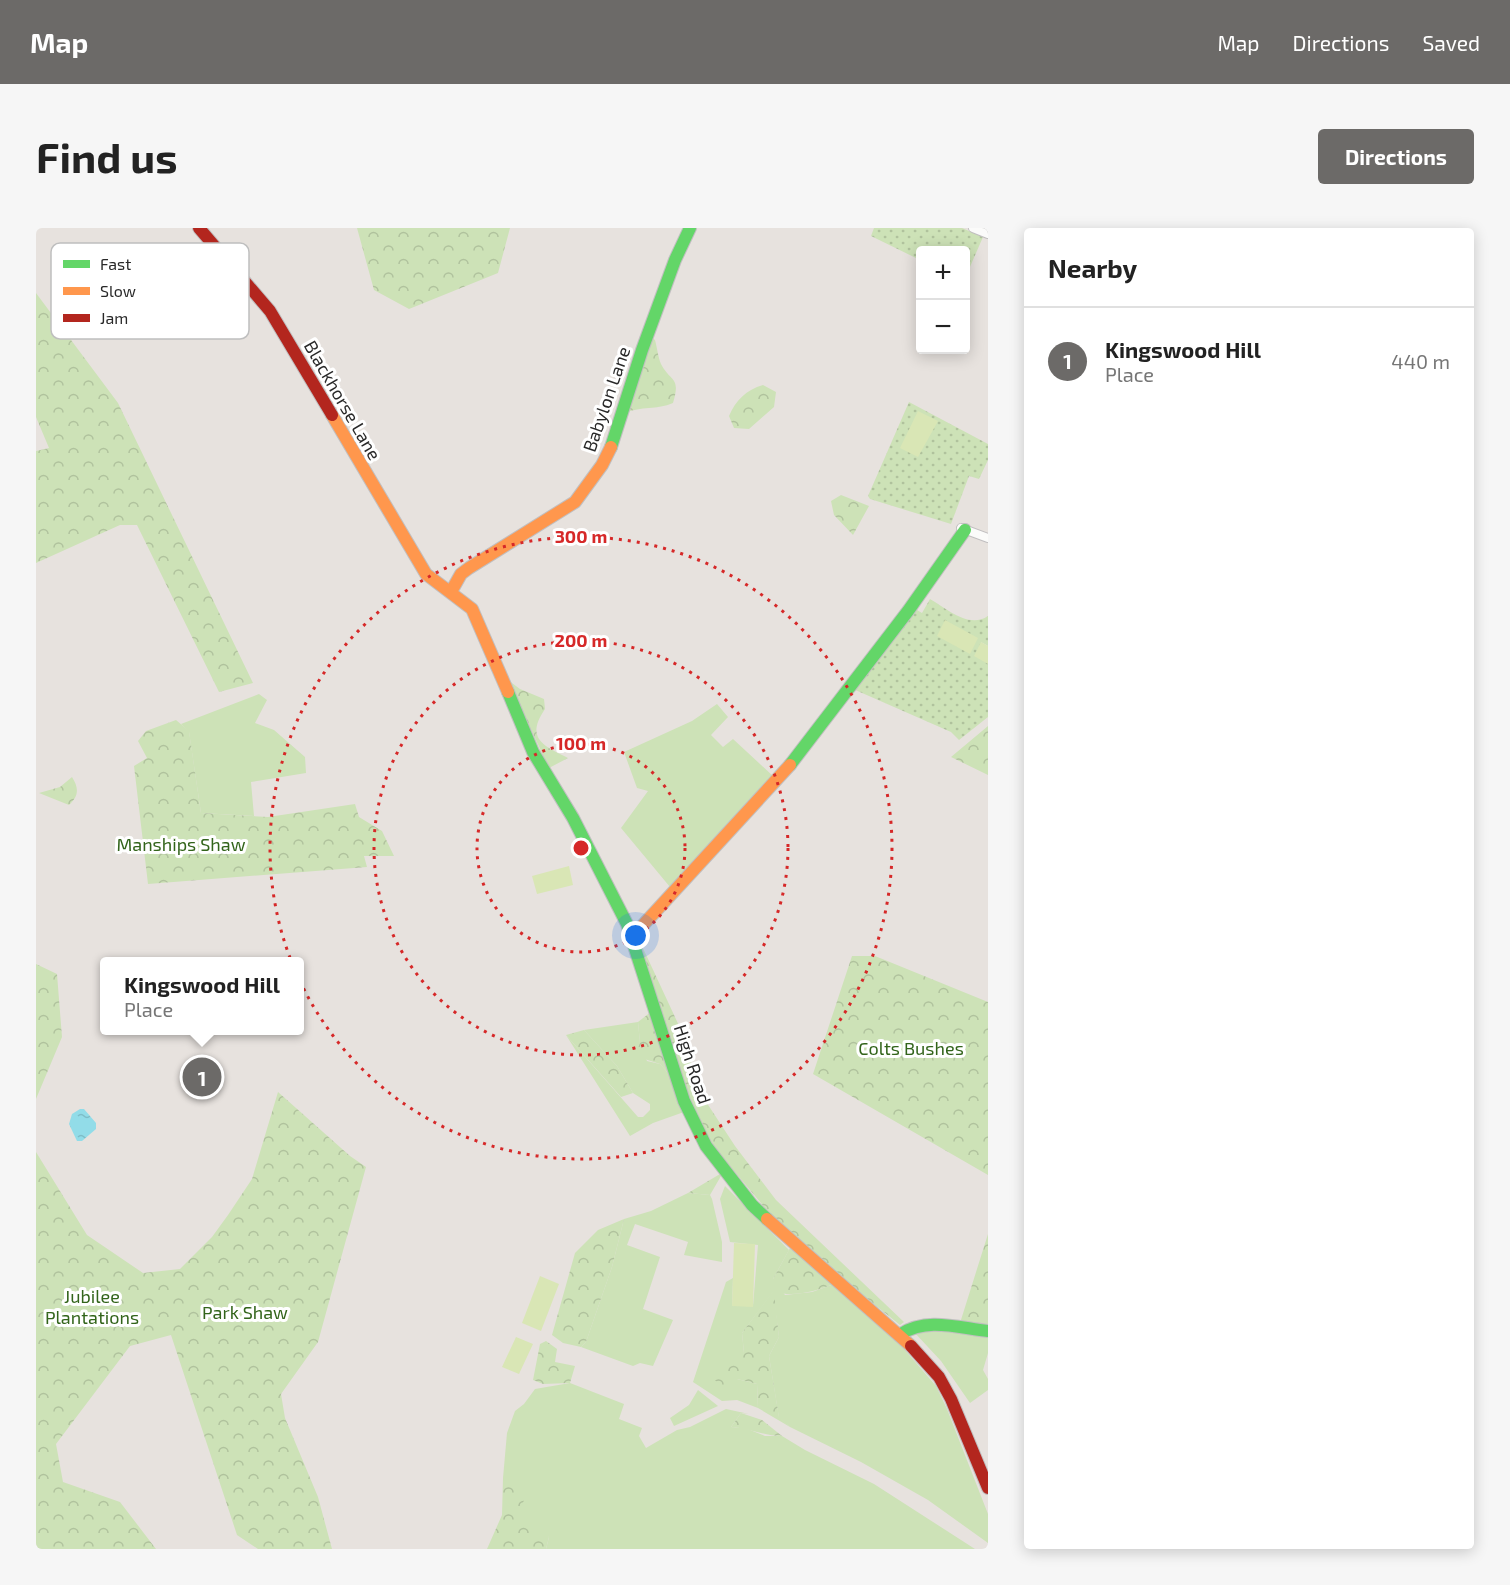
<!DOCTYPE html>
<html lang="en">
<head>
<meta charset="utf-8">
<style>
	:root { --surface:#fff; --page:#f6f6f6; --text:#222; --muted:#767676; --line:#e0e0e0; --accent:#6c6a68 }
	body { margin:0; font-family:"Exo 2",sans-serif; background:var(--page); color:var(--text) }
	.controls { position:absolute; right:18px; top:18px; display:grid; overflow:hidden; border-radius:6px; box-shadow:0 3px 15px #0003 }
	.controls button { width:54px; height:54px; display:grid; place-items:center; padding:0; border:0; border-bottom:2px solid var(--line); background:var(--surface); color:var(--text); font:30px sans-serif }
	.you { position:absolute; left:600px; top:708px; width:21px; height:21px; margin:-15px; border:4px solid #fff; border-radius:50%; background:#1a73e8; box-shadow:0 0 0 9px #1a73e833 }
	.badge { display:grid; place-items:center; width:39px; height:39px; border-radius:50%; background:var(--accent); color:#fff; font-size:20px; font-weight:700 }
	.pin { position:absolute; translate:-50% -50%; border:3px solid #fff; box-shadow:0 2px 6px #0006 }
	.popup { position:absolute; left:64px; top:729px; width:204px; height:78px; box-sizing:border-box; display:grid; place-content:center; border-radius:6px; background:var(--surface); filter:drop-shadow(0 2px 4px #0005); font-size:20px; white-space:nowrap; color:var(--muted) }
	.popup b { font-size:22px; color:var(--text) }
	.popup::after { content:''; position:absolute; left:50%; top:100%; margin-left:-12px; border:12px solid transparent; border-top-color:var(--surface) }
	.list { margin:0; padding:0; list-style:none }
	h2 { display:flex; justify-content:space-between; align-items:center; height:78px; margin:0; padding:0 24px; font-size:26px }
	h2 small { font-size:20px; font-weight:400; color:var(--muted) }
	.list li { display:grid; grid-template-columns:39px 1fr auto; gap:18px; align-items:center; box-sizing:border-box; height:108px; padding:0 24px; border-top:2px solid var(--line) }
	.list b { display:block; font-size:22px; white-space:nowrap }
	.list p { margin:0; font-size:20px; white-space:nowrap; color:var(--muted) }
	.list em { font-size:20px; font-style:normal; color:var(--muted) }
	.map { position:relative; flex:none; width:952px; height:1321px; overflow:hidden; border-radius:6px }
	header { display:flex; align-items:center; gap:36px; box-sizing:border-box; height:84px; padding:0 30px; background:var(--accent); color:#fff }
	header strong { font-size:28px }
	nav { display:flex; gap:33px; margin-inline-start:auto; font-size:21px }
	.intro { display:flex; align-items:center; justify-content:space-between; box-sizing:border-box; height:144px; padding:0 36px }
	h1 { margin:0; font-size:42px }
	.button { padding:15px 27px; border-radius:6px; background:var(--accent); color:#fff; font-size:21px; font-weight:700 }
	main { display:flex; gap:36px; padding:0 36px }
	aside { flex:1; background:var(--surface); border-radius:6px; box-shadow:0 3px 15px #0003 }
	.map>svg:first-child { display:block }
	.grass { fill:#cde2b7 }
	.forest { fill:url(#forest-crowns) }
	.park { fill:url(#park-dots) }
	.pitch { fill:#d9e6b5 }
	.water { fill:url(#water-ripples) }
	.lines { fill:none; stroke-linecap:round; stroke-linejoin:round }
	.street-casing { stroke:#c1bfc0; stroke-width:10 }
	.fast-casing { stroke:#c1bfc0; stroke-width:14 }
	.slow-casing { stroke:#c1bfc0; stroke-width:14 }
	.jam-casing { stroke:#c1bfc0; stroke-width:14 }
	.street { stroke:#fbfbfa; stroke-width:8 }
	.fast { stroke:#63d668; stroke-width:12 }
	.slow { stroke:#ff974d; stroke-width:12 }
	.jam { stroke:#b3261e; stroke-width:12 }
	.ring { fill:none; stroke:#d62828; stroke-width:3; stroke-dasharray:3 6 }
	.labels { text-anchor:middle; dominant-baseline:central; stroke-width:6; stroke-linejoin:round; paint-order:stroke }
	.street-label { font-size:18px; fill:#292929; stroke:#fff }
	.park-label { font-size:18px; fill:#32641a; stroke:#fff }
	.key { fill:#fff; stroke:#bfbfbf; stroke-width:1.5 }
	.key-label { font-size:16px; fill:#292929 }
	.centre { fill:#d62828; stroke:#fff; stroke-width:3 }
	.ring-label { font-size:18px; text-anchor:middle; font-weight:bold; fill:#d62828; stroke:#fff; stroke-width:6; stroke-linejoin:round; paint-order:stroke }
</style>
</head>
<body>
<header>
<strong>Map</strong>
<nav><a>Map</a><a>Directions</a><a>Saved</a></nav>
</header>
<div class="intro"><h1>Find us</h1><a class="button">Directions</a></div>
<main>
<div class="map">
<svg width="952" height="1321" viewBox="0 0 952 1321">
	<defs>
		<pattern id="forest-crowns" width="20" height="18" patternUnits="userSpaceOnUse" patternTransform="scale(1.5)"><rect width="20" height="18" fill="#cde2b7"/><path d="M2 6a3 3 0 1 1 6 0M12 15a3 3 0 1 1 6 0" fill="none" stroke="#b0c29d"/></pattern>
		<pattern id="park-dots" width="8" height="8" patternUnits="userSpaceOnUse" patternTransform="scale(1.5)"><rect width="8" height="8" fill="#cde2b7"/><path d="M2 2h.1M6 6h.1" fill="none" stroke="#b0c29d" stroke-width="1.8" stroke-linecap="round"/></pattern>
		<pattern id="water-ripples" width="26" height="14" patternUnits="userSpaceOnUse" patternTransform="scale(1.5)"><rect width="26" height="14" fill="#92dce8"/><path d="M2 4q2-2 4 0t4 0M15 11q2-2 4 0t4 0" fill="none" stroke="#7ebdc7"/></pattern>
	</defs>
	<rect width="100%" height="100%" fill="#e7e2de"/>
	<!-- grass -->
	<path class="grass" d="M 223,466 L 231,472 L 219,495 L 238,502 L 269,529 L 270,545 L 215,554 L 218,588 L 165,585 L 153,504 L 145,496 Z
		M 681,476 L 692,489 L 675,507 L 687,519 L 697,511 L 737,548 L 634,659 L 585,600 L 612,563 L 601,560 L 588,524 L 656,493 Z
		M 602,794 L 604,815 L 611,833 L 624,836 L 639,853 L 648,884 L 617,895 L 594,908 L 530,807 L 602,889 L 607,889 L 614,882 L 614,876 L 597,865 L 581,838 L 548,802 Z
		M 689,958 L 753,1022 L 737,1051 L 749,1067 L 776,1064 L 798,1056 L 868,1121 L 900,1158 L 911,1181 L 952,1286 L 952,1315 L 892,1272 L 825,1234 L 754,1199 L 743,1190 L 733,1128 L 743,1109 L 737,1064 L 706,1105 L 708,1125 L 701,1151 L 721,1156 L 722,1180 L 701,1172 L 686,1173 L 657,1154 L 690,1054 L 697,1050 L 696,1078 L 717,1078 L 722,1017 L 694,1014 L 684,971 Z
		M 652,965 L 674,967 L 676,971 L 686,1014 L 686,1034 L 648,1027 L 652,1014 L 599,996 L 591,1017 L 624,1029 L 607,1081 L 637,1092 L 617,1138 L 604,1135 L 597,1138 L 545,1119 L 550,1114 L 576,1039 L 588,991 L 615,983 Z
		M 904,1101 L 952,1108 L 952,1125 L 947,1142 L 952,1151 L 952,1162 L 934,1175 L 905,1133 L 878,1104 Z
		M 534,1155 L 588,1176 L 583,1191 L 606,1200 L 603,1208 L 610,1220 L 641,1202 L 654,1199 L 690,1181 L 713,1186 L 705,1185 L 695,1199 L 709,1200 L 729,1208 L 746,1208 L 769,1222 L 838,1256 L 939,1321 L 510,1321 L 513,1309 L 478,1290 L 467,1250 L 471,1205 L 479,1183 L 488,1176 L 499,1161 Z
		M 662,1162 L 682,1178 L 638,1198 L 634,1190 L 653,1177 Z"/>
	<!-- forest -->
	<path class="forest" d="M 321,0 L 474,0 L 462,45 L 373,81 L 338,62 Z
		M 0,65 L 82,175 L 217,455 L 183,464 L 101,297 L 84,297 L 0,335 L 0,223 L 13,220 L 0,189 Z
		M 614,108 L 619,112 C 621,119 622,129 625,136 C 635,155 645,148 637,175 C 621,182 605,178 589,185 Z
		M 727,157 L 740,164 L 738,179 L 713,201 L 698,200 L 693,188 C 700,172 710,162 727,157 Z
		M 805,267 L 833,278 L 817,307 L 798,287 L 795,273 Z
		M 472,452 L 484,461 L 508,471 L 509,481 C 489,510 507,518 532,530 L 513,540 Z
		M 140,492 L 153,503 L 165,585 L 232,589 L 319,576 L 323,589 L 346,603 L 358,628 L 328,628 L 331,639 L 112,656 L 98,538 L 111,530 L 102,513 L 110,503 Z
		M 952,498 L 952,547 L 915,529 Z
		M 36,549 C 43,560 43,568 33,577 L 3,565 L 24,559 Z
		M 610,706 L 606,718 L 645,802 L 663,863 L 699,918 L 740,972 L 868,1094 L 864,1097 L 792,1039 L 734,986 L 678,919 L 654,872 L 600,709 Z
		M 816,728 L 839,728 L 952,774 L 952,947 L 777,846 Z
		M 0,736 L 21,746 L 26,809 L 0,871 Z
		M 616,783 L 639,853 L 624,836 L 599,828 L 604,815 L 602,794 Z
		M 548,802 L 581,838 L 597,865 L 585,869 L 530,807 Z
		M 242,864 L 314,928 L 330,939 L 282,1114 L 245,1166 L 249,1190 L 282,1269 L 296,1321 L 222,1321 L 201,1307 L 135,1107 L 94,1118 L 20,1216 L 27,1254 L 84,1274 L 120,1321 L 0,1321 L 0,924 L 51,1007 L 107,1045 L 144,1041 L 176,1009 L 192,987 L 216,951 Z
		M 684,946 L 685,948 L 674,967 L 652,965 Z
		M 588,991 L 576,1039 L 550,1114 L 545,1119 L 527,1115 L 516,1107 L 539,1025 L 562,1002 Z
		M 952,1006 L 952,1097 L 924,1095 Z
		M 754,1020 L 798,1056 C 777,1064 759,1069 738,1064 L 743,1109 L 733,1128 L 743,1189 L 754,1199 L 722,1180 L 721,1156 L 701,1151 L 687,1158 L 677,1151 L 685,1136 L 708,1125 L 706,1105 L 737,1063 L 737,1051 Z
		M 510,1113 L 521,1121 L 519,1134 L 539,1138 L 534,1155 L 507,1156 L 497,1152 L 504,1116 Z
		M 705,1185 L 726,1192 L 746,1208 C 728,1208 713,1200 695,1199 Z
		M 467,1250 L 497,1255 L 479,1290 L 506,1297 L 513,1309 L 510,1321 L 451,1321 L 466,1287 Z"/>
	<!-- park -->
	<path class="park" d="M 838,0 L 926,0 L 947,9 L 930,48 L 930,22 L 884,22 L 884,32 L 835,8 Z
		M 873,174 L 952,216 L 952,232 L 943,251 L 933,248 L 915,296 L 834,271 L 832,268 Z
		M 894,371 C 911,381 933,401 952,388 L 952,418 L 945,414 L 952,435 L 952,489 L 923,512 L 915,504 L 817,461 L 881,382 L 886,385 Z"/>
	<!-- pitch -->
	<path class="pitch" d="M 882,183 L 902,193 L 882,229 L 864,220 Z
		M 909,392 L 942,410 L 934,426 L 901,408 Z
		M 945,414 L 952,418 L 952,436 L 938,428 Z
		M 533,638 L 537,657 L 501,666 L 496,648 Z
		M 698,1015 L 719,1016 L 717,1079 L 696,1078 Z
		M 504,1048 L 523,1056 L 505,1103 L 486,1095 Z
		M 480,1109 L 497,1116 L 483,1146 L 466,1139 Z"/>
	<!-- water -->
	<path class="water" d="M 44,881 L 48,881 L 60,895 L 60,901 L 46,913 L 41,913 L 33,896 L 36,886 Z"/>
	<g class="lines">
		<!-- street casing -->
		<g class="street-casing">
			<path id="street" d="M 937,0 L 952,6
				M 925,300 L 952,310"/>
		</g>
		<!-- fast casing -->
		<g class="fast-casing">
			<path id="fast" d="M 575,219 L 606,122 L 639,32 L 654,0
				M 472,464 L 497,524 L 537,590 L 591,696 L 648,873 L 670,918 L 716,977 L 731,991
				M 754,537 L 872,383 L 929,302
				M 865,1106 C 891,1089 923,1100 952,1103"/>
		</g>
		<!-- slow casing -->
		<g class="slow-casing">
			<path id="slow" d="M 296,187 L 390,346 L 436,381 L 472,464
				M 416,362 L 425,346 L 433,340 L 539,274 L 566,237 L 575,219
				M 596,709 L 754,537
				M 731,991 L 875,1118"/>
		</g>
		<!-- jam casing -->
		<g class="jam-casing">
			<path id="jam" d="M 163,0 L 234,83 L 296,187
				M 875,1118 L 903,1149 L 915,1171 L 952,1260"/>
		</g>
		<!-- street -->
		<use href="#street" class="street"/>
		<!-- fast -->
		<use href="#fast" class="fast"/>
		<!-- slow -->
		<use href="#slow" class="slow"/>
		<!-- jam -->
		<use href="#jam" class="jam"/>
	</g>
	<!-- distance rings -->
	<g class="ring">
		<circle cx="545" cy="620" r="104"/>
		<circle cx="545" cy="620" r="207"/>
		<circle cx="545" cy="620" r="311"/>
	</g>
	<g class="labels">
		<!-- street labels -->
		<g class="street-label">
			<text transform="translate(570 171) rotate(-71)">Babylon Lane</text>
			<text transform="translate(307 172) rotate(60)">Blackhorse Lane</text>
			<text transform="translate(657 836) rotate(72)">High Road</text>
		</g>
		<!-- park labels -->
		<g class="park-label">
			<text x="145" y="616">Manships Shaw</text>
			<text x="875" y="820">Colts Bushes</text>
			<text x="56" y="1068">Jubilee<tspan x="56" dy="21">Plantations</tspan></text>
			<text x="209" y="1084">Park Shaw</text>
		</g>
	</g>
	<!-- legend -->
	<rect x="15" y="15" width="198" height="96" rx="9" class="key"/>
	<rect x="27" y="32" width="27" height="8" fill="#63d668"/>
	<rect x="27" y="59" width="27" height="8" fill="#ff974d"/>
	<rect x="27" y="86" width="27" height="8" fill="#b3261e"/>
	<g class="key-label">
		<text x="64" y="42">Fast</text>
		<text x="64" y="69">Slow</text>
		<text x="64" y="96">Jam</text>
	</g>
	<circle cx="545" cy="620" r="9" class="centre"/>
	<g class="ring-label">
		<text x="545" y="315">300 m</text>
		<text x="545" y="419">200 m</text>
		<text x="545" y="522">100 m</text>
	</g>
</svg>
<div class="controls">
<button>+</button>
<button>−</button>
</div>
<div class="you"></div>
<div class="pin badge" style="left:166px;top:849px">1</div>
<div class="popup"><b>Kingswood Hill</b>Place</div>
</div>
<aside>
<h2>Nearby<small></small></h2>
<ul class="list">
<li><span class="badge">1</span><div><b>Kingswood Hill</b><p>Place</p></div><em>440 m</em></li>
</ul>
</aside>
</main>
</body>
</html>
